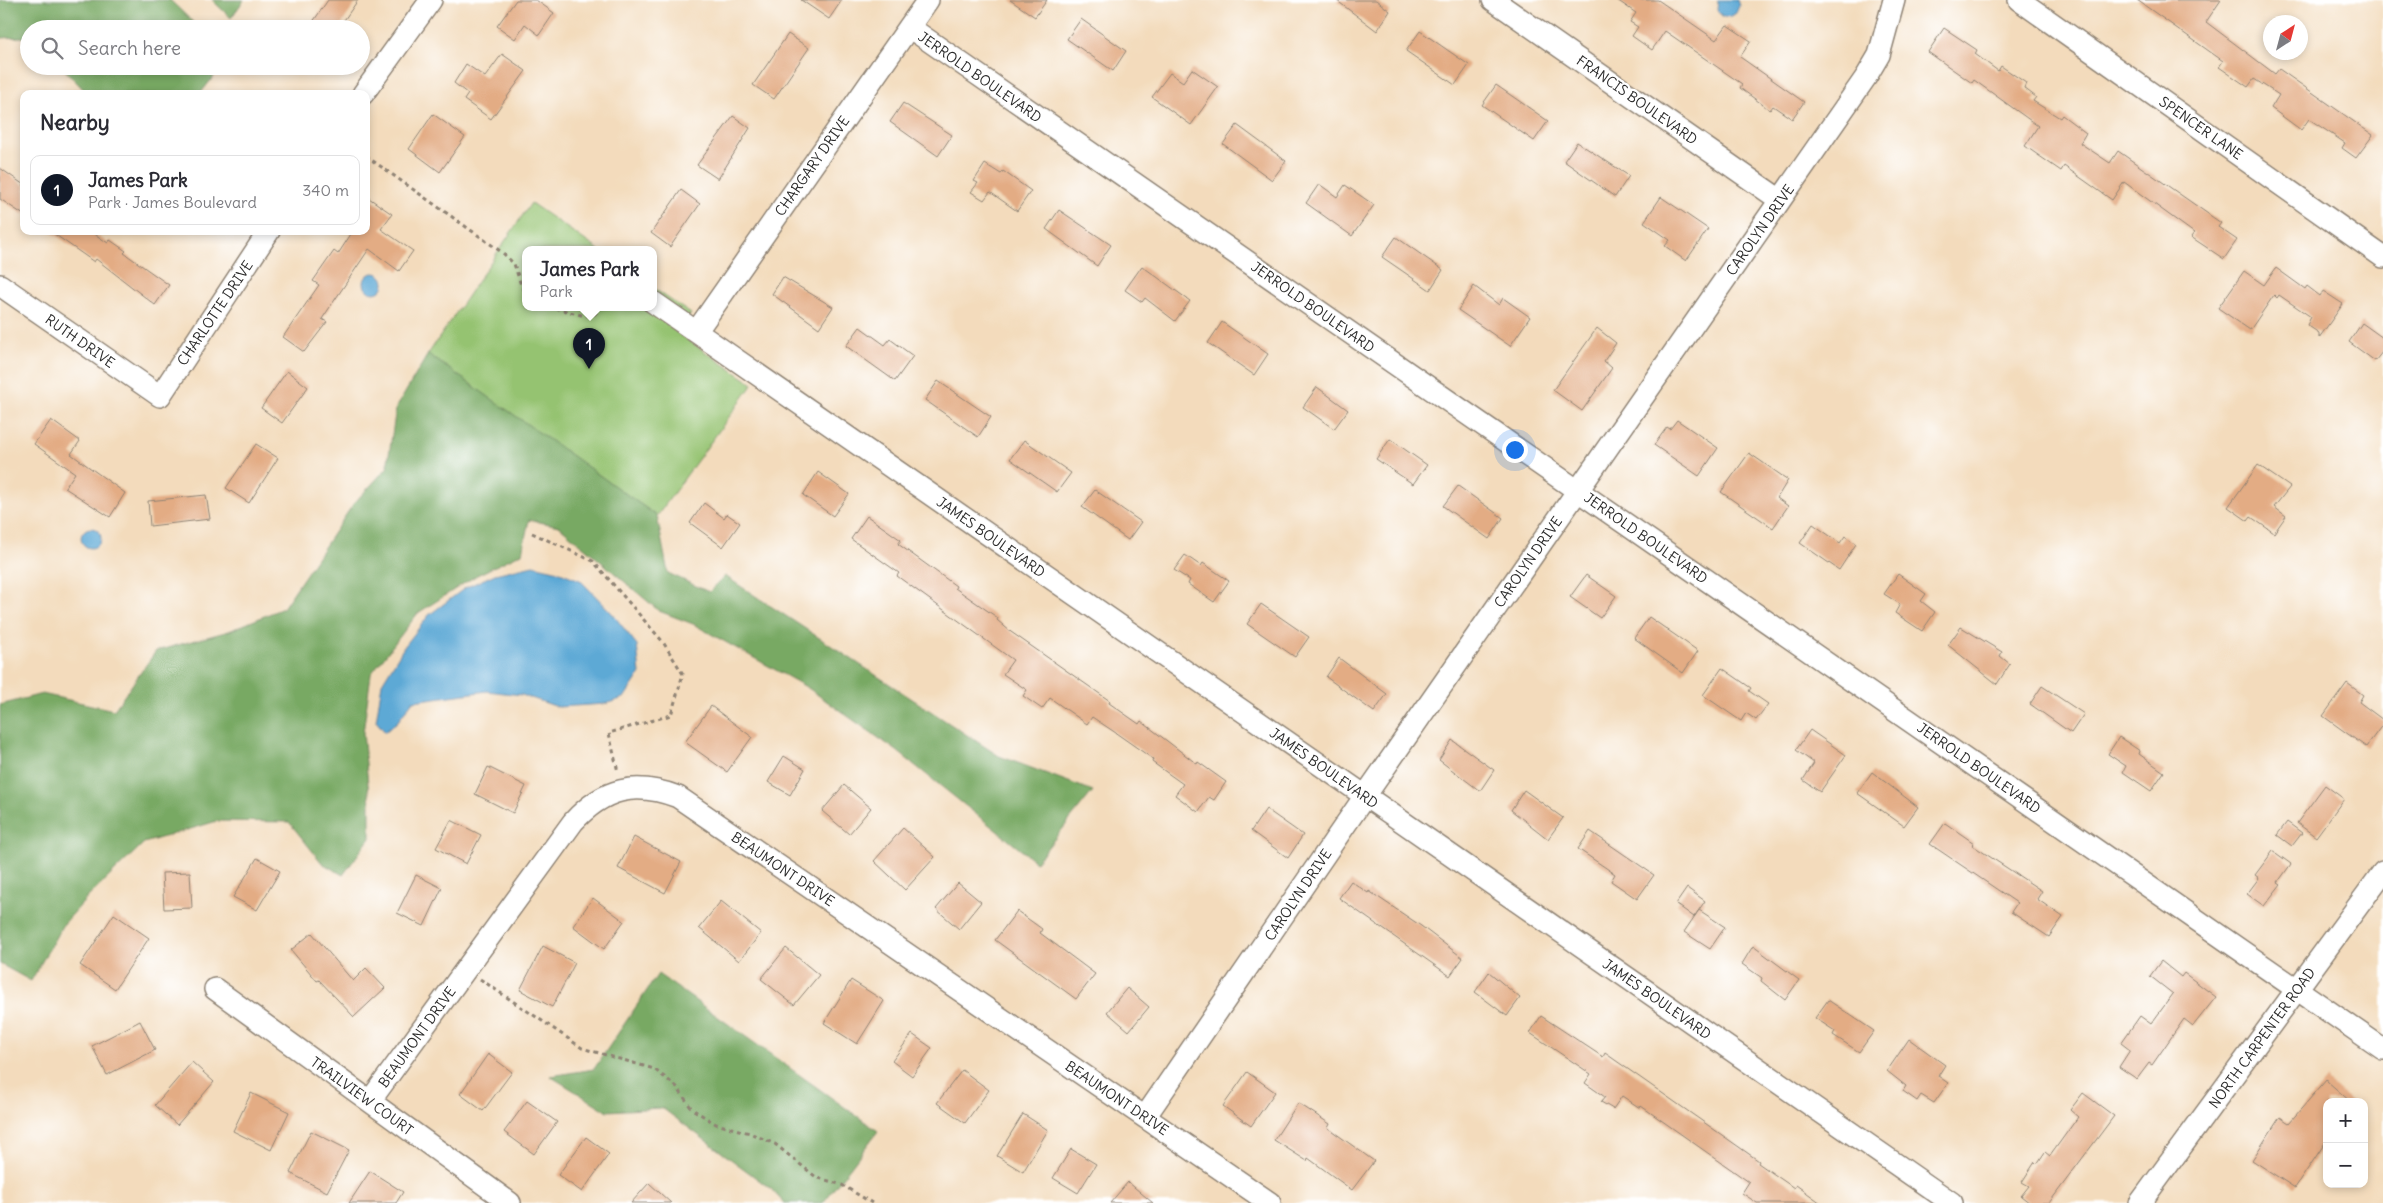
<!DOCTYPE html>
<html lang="en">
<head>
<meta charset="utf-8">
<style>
	:root { --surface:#fff; --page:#f7f7f7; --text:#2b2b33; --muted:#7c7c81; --line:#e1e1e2; --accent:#111827 }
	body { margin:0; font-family:Delius,sans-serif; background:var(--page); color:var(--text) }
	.controls { position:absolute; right:15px; bottom:15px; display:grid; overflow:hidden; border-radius:10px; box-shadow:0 2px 8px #0003 }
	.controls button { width:45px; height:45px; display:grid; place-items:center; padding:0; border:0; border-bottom:1px solid var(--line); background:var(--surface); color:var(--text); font:25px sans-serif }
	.compass { position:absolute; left:2263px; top:15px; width:45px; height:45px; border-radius:50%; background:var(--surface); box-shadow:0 2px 8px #0003; rotate:36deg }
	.you { position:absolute; left:1514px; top:449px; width:18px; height:18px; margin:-12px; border:4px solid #fff; border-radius:50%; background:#1a73e8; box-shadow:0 0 0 8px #1a73e833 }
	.badge { display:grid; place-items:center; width:32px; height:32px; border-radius:50%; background:var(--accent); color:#fff; font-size:16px; font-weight:700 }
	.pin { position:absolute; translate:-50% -41px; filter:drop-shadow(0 1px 2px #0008) }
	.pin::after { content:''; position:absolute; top:26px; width:18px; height:15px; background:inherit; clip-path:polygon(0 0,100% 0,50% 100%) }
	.popup { position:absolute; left:522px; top:246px; width:135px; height:65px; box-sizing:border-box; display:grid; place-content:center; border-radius:10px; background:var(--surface); filter:drop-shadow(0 1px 4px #0005); font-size:16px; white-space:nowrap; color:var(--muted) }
	.popup b { font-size:19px; color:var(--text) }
	.popup::after { content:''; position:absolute; left:50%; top:100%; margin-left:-10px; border:10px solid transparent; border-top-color:var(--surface) }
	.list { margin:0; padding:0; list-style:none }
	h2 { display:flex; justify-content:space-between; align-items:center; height:65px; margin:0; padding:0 20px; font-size:21px }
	h2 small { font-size:16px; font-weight:400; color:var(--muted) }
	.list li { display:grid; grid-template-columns:32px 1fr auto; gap:15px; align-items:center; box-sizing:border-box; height:70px; margin:0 10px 10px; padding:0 10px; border:1px solid var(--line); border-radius:10px }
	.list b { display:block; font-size:19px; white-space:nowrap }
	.list p { margin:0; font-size:16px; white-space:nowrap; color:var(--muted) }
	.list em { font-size:16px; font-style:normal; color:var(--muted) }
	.icon { flex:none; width:28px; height:28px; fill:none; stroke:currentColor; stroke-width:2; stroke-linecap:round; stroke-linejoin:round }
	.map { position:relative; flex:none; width:2383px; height:1203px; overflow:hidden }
	.search { position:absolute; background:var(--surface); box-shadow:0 2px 8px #0003; left:20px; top:20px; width:350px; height:55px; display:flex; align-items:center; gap:12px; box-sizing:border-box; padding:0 18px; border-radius:28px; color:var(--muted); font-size:19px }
	.panel { position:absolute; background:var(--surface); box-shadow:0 2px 8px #0003; left:20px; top:90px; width:350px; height:145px; border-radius:10px }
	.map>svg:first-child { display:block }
	.green { fill:#95c371; stroke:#60774e }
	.forest { fill:#78a963; stroke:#526a47 }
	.water { fill:#5da9d5; stroke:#446a80 }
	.building { fill:#e3ac84 }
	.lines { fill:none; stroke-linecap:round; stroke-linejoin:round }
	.minor-casing { stroke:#8f8374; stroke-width:24 }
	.path { stroke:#8f8374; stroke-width:3; stroke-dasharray:4 4; stroke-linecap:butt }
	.minor { stroke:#fff; stroke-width:21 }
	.labels { text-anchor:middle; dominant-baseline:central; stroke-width:4.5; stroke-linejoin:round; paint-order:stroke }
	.street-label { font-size:14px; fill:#2b2b2b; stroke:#fff }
</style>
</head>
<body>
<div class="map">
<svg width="2383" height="1203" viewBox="0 0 2383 1203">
	<rect width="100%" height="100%" fill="#fff"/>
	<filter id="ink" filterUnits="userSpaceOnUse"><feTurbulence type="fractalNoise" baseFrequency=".02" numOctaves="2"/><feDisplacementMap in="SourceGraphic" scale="10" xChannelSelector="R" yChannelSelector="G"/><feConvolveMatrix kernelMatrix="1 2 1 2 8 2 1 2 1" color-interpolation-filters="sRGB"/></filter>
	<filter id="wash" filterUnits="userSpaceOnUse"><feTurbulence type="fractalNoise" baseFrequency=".0096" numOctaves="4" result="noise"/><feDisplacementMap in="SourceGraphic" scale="20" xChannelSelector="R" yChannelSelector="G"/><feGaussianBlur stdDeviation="1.12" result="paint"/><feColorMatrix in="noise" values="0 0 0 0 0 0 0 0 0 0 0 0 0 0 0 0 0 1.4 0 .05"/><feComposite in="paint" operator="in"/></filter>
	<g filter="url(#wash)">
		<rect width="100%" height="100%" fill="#f3dbbc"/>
		<!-- green -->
		<path class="green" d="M 531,203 L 599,250 L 525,250 L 525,308 L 653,308 L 653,288 L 691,314 L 676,332 L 753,384 L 657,516 L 428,354 Z"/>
		<!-- forest -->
		<path class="forest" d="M 0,0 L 170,0 L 200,29 L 29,29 L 29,42 L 22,37 L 0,38 Z
			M 212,0 L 244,0 L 231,18 Z
			M 61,66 L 222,66 L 200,94 L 88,94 Z
			M 428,354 L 657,516 L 668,573 L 709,592 L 725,576 L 999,756 L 1093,791 L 1036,862 L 897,751 L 808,688 L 693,624 L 659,611 L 559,526 L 529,520 L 522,553 L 477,575 L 418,613 L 371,674 L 363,733 L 370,804 L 370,838 L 343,875 L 322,863 L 289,822 L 217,821 L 144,843 L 89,896 L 62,926 L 31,981 L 0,964 L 0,705 L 42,694 L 114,710 L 156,651 L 229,631 L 283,608 L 354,503 L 387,468 L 396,408 Z
			M 658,974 L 878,1131 L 823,1203 L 784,1203 L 771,1189 L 662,1108 L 607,1111 L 550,1076 L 594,1069 Z"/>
		<!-- water -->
		<path class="water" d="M 1718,0 L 1737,0 L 1739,6 L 1736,13 L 1730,17 L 1722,16 L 1717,10 Z
			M364 283a10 10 0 1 1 20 0a10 10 0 1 1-20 0Z
			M81 538a10 10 0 1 1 20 0a10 10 0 1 1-20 0Z
			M 533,565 L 555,570 L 580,580 L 612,613 L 637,645 L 640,674 L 624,698 L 605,704 L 558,707 L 522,695 L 487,691 L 413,701 L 398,721 L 385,732 L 376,721 L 382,683 L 404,647 L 429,615 L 465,588 L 495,574 Z"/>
		<g id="blocks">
			<!-- building -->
			<path class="building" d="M 328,0 L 358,0 L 338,29 L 308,29 Z
				M 516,0 L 536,0 L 554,13 L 539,35 L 525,24 L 515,39 L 497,26 Z
				M 801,0 L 842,0 L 829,19 Z
				M 1010,0 L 1047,0 L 1035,17 Z
				M 1336,0 L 1376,0 L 1390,11 L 1377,31 Z
				M 1617,0 L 1658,0 L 1716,40 L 1727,25 L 1751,41 L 1740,57 L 1804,102 L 1792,119 L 1773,106 L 1770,110 L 1740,88 L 1742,84 L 1665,31 L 1652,50 L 1632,36 L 1638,27 L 1630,22 L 1636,13 Z
				M 2137,0 L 2221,0 L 2206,22 L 2275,74 L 2279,69 L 2373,135 L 2356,158 L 2342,148 L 2345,143 L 2309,119 L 2301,130 L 2271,108 L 2279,95 L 2254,79 L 2248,87 L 2219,67 L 2223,61 Z
				M 1081,19 L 1126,51 L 1113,71 L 1067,39 Z
				M 1944,28 L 1977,50 L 1975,54 L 1998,71 L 2001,66 L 2026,83 L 2024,88 L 2036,97 L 2033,101 L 2060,118 L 2062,115 L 2086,133 L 2080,143 L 2110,163 L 2118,151 L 2221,223 L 2218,227 L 2237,240 L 2224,259 L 2191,237 L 2194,233 L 2124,182 L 2112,200 L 2064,166 L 2061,171 L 2025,146 L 2038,126 L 1974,80 L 1972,83 L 1928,52 Z
				M 1420,31 L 1469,65 L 1455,85 L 1406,51 Z
				M 788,34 L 809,48 L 774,99 L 753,85 Z
				M 502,54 L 526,71 L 491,119 L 464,100 L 468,94 L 454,83 L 466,64 L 485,77 Z
				M 1192,69 L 1218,87 L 1191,125 L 1152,97 L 1170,73 L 1183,82 Z
				M 1496,85 L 1548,121 L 1534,141 L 1482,105 Z
				M 903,103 L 952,135 L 938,156 L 890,122 Z
				M 433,114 L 465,137 L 440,172 L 409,149 Z
				M 733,116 L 750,128 L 718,179 L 697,165 Z
				M 1237,125 L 1286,161 L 1272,180 L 1223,144 Z
				M 1577,142 L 1629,176 L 1615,197 L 1564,161 Z
				M 985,164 L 1001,174 L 1003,171 L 1031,191 L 1017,211 L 990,192 L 984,200 L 971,192 L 978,183 L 974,181 Z
				M 0,168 L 24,185 L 24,215 L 0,199 Z
				M 1319,184 L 1337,197 L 1345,185 L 1374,205 L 1352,236 L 1306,203 Z
				M 681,190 L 700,204 L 670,247 L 651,233 Z
				M 366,196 L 392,214 L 381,229 L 413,251 L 399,271 L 369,249 L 322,319 L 327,322 L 304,352 L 283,337 L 319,285 L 313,281 L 334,251 L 338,254 L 353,231 L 366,231 Z
				M 1661,197 L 1708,229 L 1686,261 L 1665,246 L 1670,240 L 1644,222 Z
				M 1059,210 L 1111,245 L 1097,266 L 1046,229 Z
				M 50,231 L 90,231 L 108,243 L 110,240 L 126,251 L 124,253 L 169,285 L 155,305 L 96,259 L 94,262 Z
				M 1396,237 L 1443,270 L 1430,290 L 1382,257 Z
				M 1142,266 L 1190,301 L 1175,321 L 1145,298 L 1142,302 L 1125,290 Z
				M 2276,268 L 2305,289 L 2307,286 L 2320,296 L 2323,291 L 2343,304 L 2319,338 L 2319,333 L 2307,325 L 2311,317 L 2279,295 L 2277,298 L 2274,295 L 2250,330 L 2218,308 L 2244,271 L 2264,285 Z
				M 783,277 L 833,307 L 819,328 L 772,294 Z
				M 1474,286 L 1499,305 L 1503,298 L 1530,317 L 1510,346 L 1458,310 Z
				M 1222,322 L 1268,354 L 1254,375 L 1208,343 Z
				M 2362,323 L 2383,338 L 2383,351 L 2375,361 L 2349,342 Z
				M 860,327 L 885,345 L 890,339 L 913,356 L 895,381 L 846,346 Z
				M 1597,328 L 1616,343 L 1604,361 L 1612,368 L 1582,411 L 1553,390 Z
				M 287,371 L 308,387 L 282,423 L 261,408 Z
				M 938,381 L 991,417 L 978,437 L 925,400 Z
				M 1317,387 L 1348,410 L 1334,429 L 1303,407 Z
				M 51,420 L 80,441 L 71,454 L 125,493 L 110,517 L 65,488 L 75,473 L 34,444 Z
				M 1677,420 L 1718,448 L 1699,476 L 1654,445 L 1667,427 L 1670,429 Z
				M 1390,439 L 1427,465 L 1413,484 L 1376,459 Z
				M 1024,440 L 1071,473 L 1057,492 L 1010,459 Z
				M 256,444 L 278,458 L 249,503 L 226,488 Z
				M 1749,453 L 1788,480 L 1777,498 L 1788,506 L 1773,528 L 1721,492 Z
				M 2258,465 L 2290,487 L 2274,507 L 2286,516 L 2274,533 L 2251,517 L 2248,521 L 2228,507 Z
				M 818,472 L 849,494 L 833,516 L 803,495 Z
				M 1458,486 L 1503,518 L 1489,539 L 1443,506 Z
				M 1095,490 L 1141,522 L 1128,540 L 1082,507 Z
				M 206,495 L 210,519 L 150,526 L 148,501 Z
				M 704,503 L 724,518 L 727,514 L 740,523 L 723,547 L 690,523 Z
				M 867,516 L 901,540 L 898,544 L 956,586 L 955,588 L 998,618 L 997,620 L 1011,632 L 1110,701 L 1109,703 L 1139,724 L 1141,721 L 1197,764 L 1198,762 L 1226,782 L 1214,800 L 1209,797 L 1198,812 L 1175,795 L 1183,784 L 1152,762 L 1153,759 L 1113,731 L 1092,717 L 1087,724 L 1050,698 L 1042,709 L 1023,696 L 1027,690 L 1003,674 L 1013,660 L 897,576 L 899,573 L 851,539 Z
				M 1813,524 L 1840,543 L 1845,536 L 1856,544 L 1839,570 L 1800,543 Z
				M 1185,555 L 1201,566 L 1203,563 L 1229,581 L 1214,602 L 1188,584 L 1190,580 L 1174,570 Z
				M 1898,574 L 1926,594 L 1921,601 L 1935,612 L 1922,631 L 1895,613 L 1900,604 L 1884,594 Z
				M 1586,575 L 1616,596 L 1600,618 L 1570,597 Z
				M 1261,604 L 1309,637 L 1295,657 L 1247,624 Z
				M 1649,617 L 1698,651 L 1683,673 L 1634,638 Z
				M 1961,627 L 2002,652 L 2000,656 L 2010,664 L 1997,684 L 1948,645 Z
				M 1339,658 L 1387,694 L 1374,712 L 1326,677 Z
				M 1722,668 L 1751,688 L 1749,691 L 1768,704 L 1756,720 L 1746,713 L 1741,721 L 1703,695 Z
				M 2347,683 L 2363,695 L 2359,702 L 2383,720 L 2383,724 L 2366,747 L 2323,716 Z
				M 2042,686 L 2084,714 L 2071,733 L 2030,704 Z
				M 711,706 L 752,737 L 727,772 L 685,742 Z
				M 1810,730 L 1846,755 L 1820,792 L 1803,780 L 1814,763 L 1796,750 Z
				M 2119,737 L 2140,751 L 2139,754 L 2164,772 L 2151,791 L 2123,772 L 2126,766 L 2108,754 Z
				M 1452,740 L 1494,770 L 1480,791 L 1439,760 Z
				M 784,756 L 805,769 L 790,795 L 768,782 Z
				M 488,767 L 526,786 L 513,813 L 475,794 Z
				M 1872,772 L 1918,807 L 1904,826 L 1857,793 Z
				M 844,785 L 871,808 L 849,834 L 822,811 Z
				M 2325,785 L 2344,799 L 2316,837 L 2297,823 Z
				M 1524,790 L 1563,818 L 1548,839 L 1511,810 Z
				M 1266,809 L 1303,835 L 1288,858 L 1251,831 Z
				M 451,820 L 481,835 L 466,864 L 436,848 Z
				M 2287,822 L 2302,833 L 2292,846 L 2277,835 Z
				M 1945,823 L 1974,843 L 1972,845 L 2042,891 L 2037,899 L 2063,917 L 2049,937 L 2011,912 L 2017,903 L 1930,844 Z
				M 903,828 L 935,857 L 905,890 L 874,861 Z
				M 1590,831 L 1654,875 L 1637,899 L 1611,881 L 1615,874 L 1578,849 Z
				M 634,837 L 681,862 L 665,893 L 618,868 Z
				M 2273,851 L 2291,864 L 2278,882 L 2281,884 L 2264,906 L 2247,894 L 2259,878 L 2255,875 Z
				M 257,858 L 280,871 L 257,910 L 233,897 Z
				M 190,872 L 192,908 L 164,909 L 162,873 Z
				M 416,875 L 442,888 L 424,926 L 397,913 Z
				M 1351,881 L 1368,893 L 1369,891 L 1421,926 L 1463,958 L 1450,976 L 1339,898 Z
				M 958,883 L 981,902 L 959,929 L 936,909 Z
				M 1687,888 L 1705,901 L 1694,917 L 1676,904 Z
				M 593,898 L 624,921 L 604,949 L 573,926 Z
				M 721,901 L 761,933 L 739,961 L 699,928 Z
				M 1699,910 L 1725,927 L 1710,949 L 1684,932 Z
				M 1017,911 L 1042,929 L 1040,933 L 1095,974 L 1076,999 L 995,940 Z
				M 114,914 L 149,938 L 115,989 L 80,965 Z
				M 312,933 L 353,981 L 366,968 L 385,988 L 354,1017 L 319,980 L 317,981 L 291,950 Z
				M 543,946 L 575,963 L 552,1007 L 520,990 Z
				M 1753,946 L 1799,980 L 1785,1000 L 1761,981 L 1762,978 L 1742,964 Z
				M 786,948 L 819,975 L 794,1005 L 761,979 Z
				M 2161,961 L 2181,977 L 2184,973 L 2216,997 L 2193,1026 L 2184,1019 L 2152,1065 L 2149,1063 L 2137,1079 L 2119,1067 L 2130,1050 L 2121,1043 L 2140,1016 L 2151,1024 L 2173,994 L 2150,976 Z
				M 1489,972 L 1520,998 L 1507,1016 L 1475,992 Z
				M 851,980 L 884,1001 L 857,1044 L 824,1023 Z
				M 1127,988 L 1149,1007 L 1129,1031 L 1107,1012 Z
				M 1828,1000 L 1874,1031 L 1859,1052 L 1833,1035 L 1835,1031 L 1815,1018 Z
				M 1541,1016 L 1603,1057 L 1605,1053 L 1759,1161 L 1758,1163 L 1794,1188 L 1796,1185 L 1821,1203 L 1757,1203 L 1742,1193 L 1749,1182 L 1641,1106 L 1640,1108 L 1622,1096 L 1613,1109 L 1601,1102 L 1605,1097 L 1585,1083 L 1591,1074 L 1530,1033 Z
				M 140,1021 L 155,1050 L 107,1075 L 92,1046 Z
				M 912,1034 L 932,1048 L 912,1076 L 892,1061 Z
				M 1909,1039 L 1945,1065 L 1938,1076 L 1948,1083 L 1934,1103 L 1921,1095 L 1917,1101 L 1903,1091 L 1906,1086 L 1887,1071 Z
				M 488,1054 L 512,1072 L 483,1111 L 460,1094 Z
				M 192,1062 L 214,1082 L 177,1125 L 155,1105 Z
				M 962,1070 L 989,1090 L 965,1123 L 937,1103 Z
				M 1247,1072 L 1275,1092 L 1251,1126 L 1223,1106 Z
				M 2327,1079 L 2327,1081 L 2351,1102 L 2327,1102 L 2327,1140 L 2295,1188 L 2252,1160 L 2280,1117 L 2289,1123 Z
				M 251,1093 L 289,1112 L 271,1150 L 233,1131 Z
				M 2083,1093 L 2114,1116 L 2049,1203 L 2030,1203 L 2021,1196 L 2029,1186 L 2022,1182 L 2035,1162 L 2037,1164 L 2045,1152 L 2050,1156 L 2078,1117 L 2070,1110 Z
				M 527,1101 L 557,1122 L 534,1154 L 504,1132 Z
				M 1298,1103 L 1330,1124 L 1328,1128 L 1374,1161 L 1352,1190 L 1308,1158 L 1307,1161 L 1274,1140 Z
				M 1023,1114 L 1048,1130 L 1023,1172 L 997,1156 Z
				M 311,1131 L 349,1150 L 327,1192 L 290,1173 Z
				M 586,1137 L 609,1154 L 582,1192 L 558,1175 Z
				M 1071,1149 L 1096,1164 L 1078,1193 L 1053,1178 Z
				M 370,1171 L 403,1192 L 396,1203 L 349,1203 Z
				M 1128,1182 L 1153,1203 L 1110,1203 Z
				M 649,1183 L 671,1203 L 631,1203 Z"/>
		</g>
	</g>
	<g filter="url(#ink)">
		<use href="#blocks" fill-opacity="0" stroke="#8f8374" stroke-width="1"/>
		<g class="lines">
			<!-- minor casing -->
			<g class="minor-casing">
				<path id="minor" d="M 1493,0 L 1780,200
					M 2019,0 L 2383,257
					M 909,27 L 2383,1049
					M 363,94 L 431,0
					M 0,285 L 160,396 L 269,231
					M 653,302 L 1952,1203
					M 696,332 L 928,0
					M 215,989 L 510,1203
					M 370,1101 L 573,822 C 604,788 635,781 678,797 L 1270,1203
					M 1145,1117 L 1365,796 L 1866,77 L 1879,55 L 1894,0
					M 2140,1203 L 2383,872"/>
			</g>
			<!-- path -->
			<path class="path" d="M 366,156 L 503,253 L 514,264 L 521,285 L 525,291
				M 555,308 L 585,316 L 595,314 L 600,308
				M 532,533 L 593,561 L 663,642 L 683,674 L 671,715 L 609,733 L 618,772
				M 480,979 L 582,1048 L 654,1069 L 677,1087 L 692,1109 L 716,1124 L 750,1133 L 775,1144 L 816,1177 L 842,1185 L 872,1203"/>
			<!-- minor -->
			<use href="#minor" class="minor"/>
		</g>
	</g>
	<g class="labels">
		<!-- street labels -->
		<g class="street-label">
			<text transform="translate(980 77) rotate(35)">JERROLD BOULEVARD</text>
			<text transform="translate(1637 100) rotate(35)">FRANCIS BOULEVARD</text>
			<text transform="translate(2201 128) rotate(35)">SPENCER LANE</text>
			<text transform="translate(812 166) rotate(-55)">CHARGARY DRIVE</text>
			<text transform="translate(1760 230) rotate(-55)">CAROLYN DRIVE</text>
			<text transform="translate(1313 307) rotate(35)">JERROLD BOULEVARD</text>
			<text transform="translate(215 313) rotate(-56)">CHARLOTTE DRIVE</text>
			<text transform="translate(80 341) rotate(35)">RUTH DRIVE</text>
			<text transform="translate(991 537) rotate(35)">JAMES BOULEVARD</text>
			<text transform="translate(1646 538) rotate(35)">JERROLD BOULEVARD</text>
			<text transform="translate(1528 562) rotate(-55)">CAROLYN DRIVE</text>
			<text transform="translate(1324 768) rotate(35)">JAMES BOULEVARD</text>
			<text transform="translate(1979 768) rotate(35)">JERROLD BOULEVARD</text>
			<text transform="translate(783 869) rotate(34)">BEAUMONT DRIVE</text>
			<text transform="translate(1298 895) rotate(-56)">CAROLYN DRIVE</text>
			<text transform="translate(1657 999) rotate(35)">JAMES BOULEVARD</text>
			<text transform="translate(417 1037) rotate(-54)">BEAUMONT DRIVE</text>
			<text transform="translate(2262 1038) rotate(-54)">NORTH CARPENTER ROAD</text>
			<text transform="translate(362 1096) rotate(36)">TRAILVIEW COURT</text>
			<text transform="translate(1117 1098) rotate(34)">BEAUMONT DRIVE</text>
		</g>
	</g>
</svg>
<div class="controls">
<button>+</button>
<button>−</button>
</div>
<svg class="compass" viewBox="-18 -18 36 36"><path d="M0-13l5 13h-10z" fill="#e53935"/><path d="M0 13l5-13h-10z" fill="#7c7c81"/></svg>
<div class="you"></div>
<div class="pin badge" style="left:589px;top:369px">1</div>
<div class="popup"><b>James Park</b>Park</div>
<div class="search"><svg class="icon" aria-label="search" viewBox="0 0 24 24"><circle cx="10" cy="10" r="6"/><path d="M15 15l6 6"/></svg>Search here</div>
<section class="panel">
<h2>Nearby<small></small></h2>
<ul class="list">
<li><span class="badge">1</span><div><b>James Park</b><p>Park · James Boulevard</p></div><em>340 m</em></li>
</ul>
</section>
</div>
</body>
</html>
